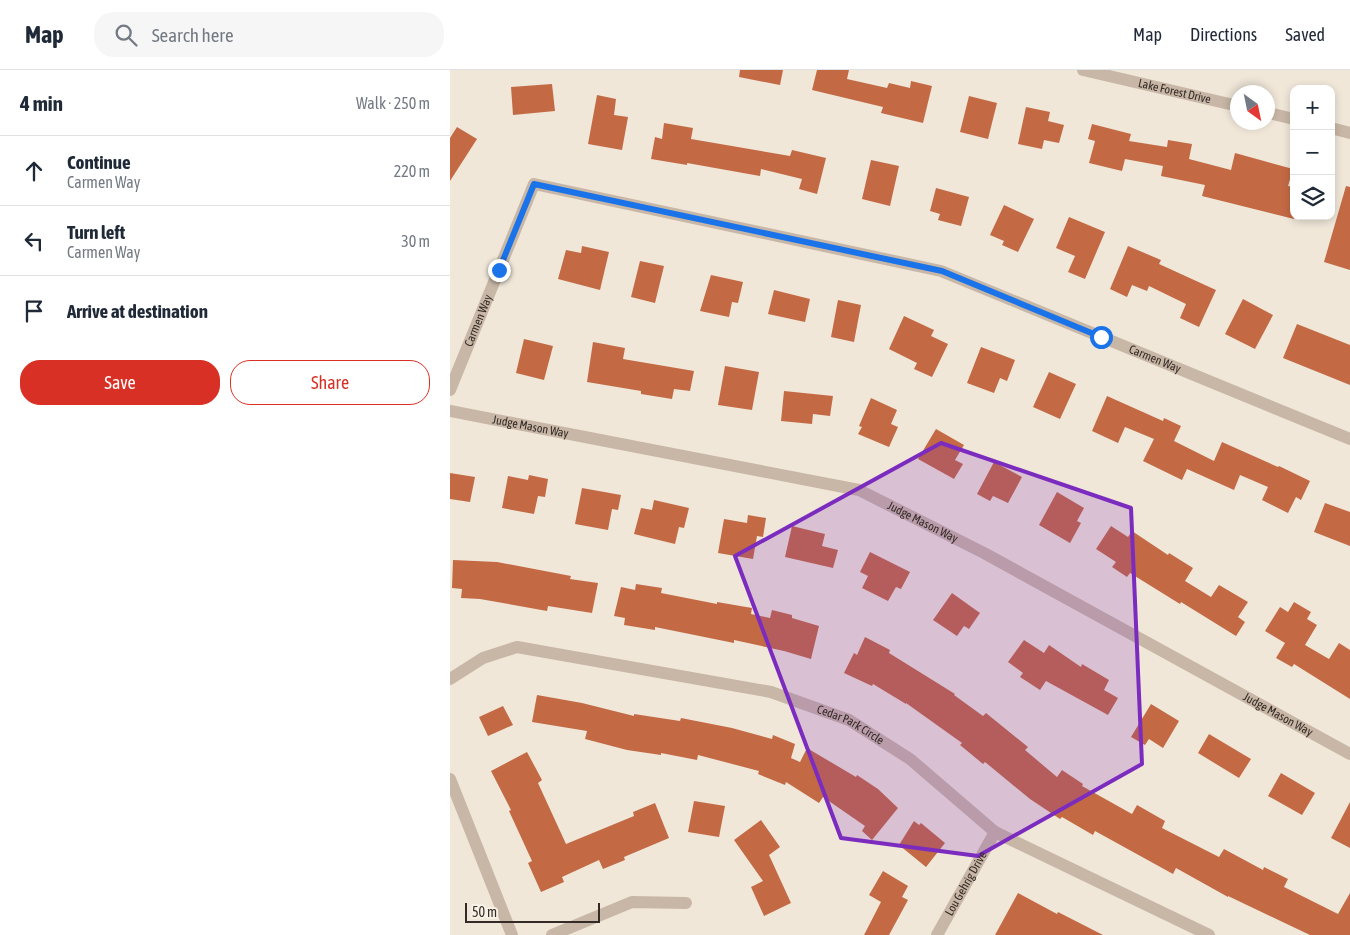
<!DOCTYPE html>
<html lang="en">
<head>
<meta charset="utf-8">
<style>
	:root { --surface:#fff; --page:#f6f6f7; --text:#1f2937; --muted:#747a83; --line:#e0e1e3; --accent:#d93025 }
	body { margin:0; font-family:"Asap Condensed",sans-serif; background:var(--page); color:var(--text) }
	.controls { position:absolute; right:15px; top:15px; display:grid; overflow:hidden; border-radius:10px; box-shadow:0 2px 8px #0003 }
	.controls button { width:45px; height:45px; display:grid; place-items:center; padding:0; border:0; border-bottom:1px solid var(--line); background:var(--surface); color:var(--text); font:25px sans-serif }
	.compass { position:absolute; left:780px; top:15px; width:45px; height:45px; border-radius:50%; background:var(--surface); box-shadow:0 2px 8px #0003; rotate:147deg }
	.scale { position:absolute; left:15px; bottom:12px; width:135px; box-sizing:border-box; padding-left:5px; border:2px solid #342b26; border-top:0; font-size:14px; line-height:18px; white-space:nowrap; color:#342b26; -webkit-text-stroke:4px #f8f1e5; paint-order:stroke }
	.stop { position:absolute; width:15px; height:15px; margin:-11px; border:4px solid #1a73e8; border-radius:50%; background:#fff }
	.stop.end { background:#1a73e8; border-color:#fff; box-shadow:0 1px 5px #0008 }
	.list { margin:0; padding:0; list-style:none }
	h2 { display:flex; justify-content:space-between; align-items:center; height:65px; margin:0; padding:0 20px; font-size:21px }
	h2 small { font-size:16px; font-weight:400; color:var(--muted) }
	.list li { display:grid; grid-template-columns:32px 1fr auto; gap:15px; align-items:center; box-sizing:border-box; height:70px; padding:0 20px; border-top:1px solid var(--line) }
	.list b { display:block; font-size:19px; white-space:nowrap }
	.list p { margin:0; font-size:16px; white-space:nowrap; color:var(--muted) }
	.list em { font-size:16px; font-style:normal; color:var(--muted) }
	.actions { display:flex; gap:10px; padding:15px 20px }
	.actions a { flex:1; padding:11px 0; border:1px solid var(--accent); border-radius:20px; text-align:center; font-size:18px; color:var(--accent) }
	.actions .main { background:var(--accent); color:#fff }
	.icon { flex:none; width:28px; height:28px; fill:none; stroke:currentColor; stroke-width:2; stroke-linecap:round; stroke-linejoin:round }
	.map { position:relative; flex:none; width:900px; height:865px; overflow:hidden }
	header { display:flex; align-items:center; gap:30px; box-sizing:border-box; height:70px; padding:0 25px; background:var(--surface); border-bottom:1px solid var(--line) }
	header strong { font-size:24px }
	nav { display:flex; gap:28px; margin-inline-start:auto; font-size:18px }
	.search { width:350px; height:45px; background:var(--page); display:flex; align-items:center; gap:12px; box-sizing:border-box; padding:0 18px; border-radius:20px; color:var(--muted); font-size:19px }
	main { display:flex }
	aside { flex:1; background:var(--surface) }
	.map>svg:first-child { display:block }
	.building { fill:#c36a45 }
	.lines { fill:none; stroke-linecap:round; stroke-linejoin:round }
	.street { stroke:#c8b7a6; stroke-width:12 }
	.route { stroke:#1a73e8; stroke-width:6 }
	.marked { fill:#7b2cbf; fill-opacity:0.2; stroke:#7b2cbf; stroke-width:4; stroke-linejoin:round }
	.labels { text-anchor:middle; dominant-baseline:central; stroke-width:4.5; stroke-linejoin:round; paint-order:stroke }
	.street-label { font-size:12px; fill:#342b26; stroke:#f8f1e5 }
</style>
</head>
<body>
<header>
<strong>Map</strong>
<div class="search"><svg class="icon" aria-label="search" viewBox="0 0 24 24"><circle cx="10" cy="10" r="6"/><path d="M15 15l6 6"/></svg>Search here</div>
<nav><a>Map</a><a>Directions</a><a>Saved</a></nav>
</header>
<main>
<aside>
<h2>4 min<small>Walk · 250 m</small></h2>
<ul class="list">
<li><svg class="icon" aria-label="ahead" viewBox="0 0 24 24"><path d="M12 20V5M6 11l6-6 6 6"/></svg><div><b>Continue</b><p>Carmen Way</p></div><em>220 m</em></li>
<li><svg class="icon" aria-label="left" viewBox="0 0 24 24"><path d="M17 20v-9H6M10 6l-5 5 5 5"/></svg><div><b>Turn left</b><p>Carmen Way</p></div><em>30 m</em></li>
<li><svg class="icon" aria-label="arrive" viewBox="0 0 24 24"><path d="M6 21V4h12l-3 4 3 4H6"/></svg><div><b>Arrive at destination</b></div></li>
</ul>
<div class="actions"><a class="main">Save</a><a>Share</a></div>
</aside>
<div class="map">
<svg width="900" height="865" viewBox="0 0 900 865">
	<rect width="100%" height="100%" fill="#f0e7d9"/>
	<!-- building -->
	<path class="building" d="M 290,0 L 333,0 L 330,15 L 289,7 Z
		M 367,0 L 399,0 L 397,9 L 437,18 L 439,13 L 460,18 L 461,11 L 482,16 L 473,53 L 431,43 L 433,37 L 362,20 Z
		M 102,14 L 105,41 L 63,45 L 61,17 Z
		M 147,25 L 166,29 L 164,45 L 178,47 L 172,80 L 138,74 Z
		M 519,26 L 547,33 L 538,69 L 510,62 Z
		M 576,37 L 600,42 L 598,51 L 614,55 L 609,73 L 594,70 L 592,79 L 568,74 Z
		M 214,53 L 243,58 L 241,69 L 340,86 L 342,80 L 376,88 L 367,124 L 349,119 L 352,109 L 311,99 L 310,106 L 237,93 L 237,95 L 201,89 L 205,67 L 212,69 Z
		M 642,54 L 681,64 L 679,71 L 717,77 L 718,70 L 742,74 L 739,89 L 781,100 L 785,83 L 843,99 L 838,116 L 844,117 L 844,149 L 752,126 L 755,115 L 711,106 L 713,96 L 675,89 L 672,101 L 639,93 L 645,71 L 638,69 Z
		M 7,57 L 27,69 L 0,111 L 0,68 Z
		M 421,90 L 449,96 L 440,136 L 412,129 Z
		M 896,116 L 900,117 L 900,200 L 874,192 Z
		M 486,118 L 519,127 L 511,156 L 488,150 L 490,144 L 480,141 Z
		M 554,135 L 584,149 L 568,182 L 552,175 L 554,171 L 540,165 Z
		M 619,147 L 655,162 L 635,209 L 618,202 L 625,186 L 606,178 Z
		M 132,176 L 159,182 L 150,220 L 108,209 L 116,180 L 131,183 Z
		M 678,176 L 711,190 L 709,194 L 766,220 L 749,257 L 730,248 L 736,234 L 699,216 L 697,221 L 682,215 L 677,227 L 660,219 Z
		M 190,191 L 214,196 L 205,233 L 181,227 Z
		M 261,205 L 293,212 L 288,233 L 282,232 L 279,247 L 250,241 Z
		M 324,220 L 360,229 L 355,252 L 318,244 Z
		M 793,229 L 823,245 L 805,279 L 775,264 Z
		M 388,230 L 411,235 L 404,272 L 381,267 Z
		M 454,246 L 484,260 L 481,266 L 498,274 L 482,307 L 464,299 L 467,293 L 439,279 Z
		M 847,254 L 900,275 L 900,315 L 833,288 Z
		M 74,269 L 103,276 L 94,310 L 66,303 Z
		M 143,272 L 175,278 L 173,289 L 244,301 L 240,321 L 224,319 L 222,329 L 191,324 L 191,321 L 137,312 Z
		M 531,277 L 565,290 L 557,311 L 550,308 L 544,323 L 517,313 Z
		M 275,296 L 309,302 L 302,340 L 268,335 Z
		M 599,302 L 626,314 L 610,349 L 583,337 Z
		M 334,321 L 383,326 L 380,346 L 363,344 L 362,354 L 331,351 Z
		M 657,326 L 713,351 L 714,348 L 731,356 L 724,371 L 764,391 L 772,372 L 828,397 L 829,396 L 860,411 L 851,430 L 846,427 L 838,443 L 812,430 L 818,417 L 790,405 L 784,420 L 737,399 L 732,410 L 693,391 L 704,369 L 675,357 L 668,373 L 642,361 Z
		M 421,328 L 447,340 L 441,354 L 448,357 L 439,377 L 408,364 L 412,357 L 409,356 Z
		M 486,359 L 514,375 L 505,390 L 513,394 L 504,409 L 468,389 Z
		M 544,392 L 572,407 L 558,433 L 543,426 L 540,431 L 527,424 Z
		M 0,403 L 25,407 L 20,432 L 0,429 Z
		M 79,405 L 98,409 L 95,427 L 88,426 L 84,444 L 52,438 L 58,406 L 78,410 Z
		M 132,418 L 171,425 L 168,440 L 162,439 L 158,460 L 125,454 Z
		M 607,422 L 634,438 L 627,451 L 631,453 L 620,473 L 589,455 Z
		M 204,430 L 239,438 L 234,458 L 229,457 L 225,474 L 184,464 L 191,438 L 202,440 Z
		M 875,433 L 900,442 L 900,476 L 864,462 Z
		M 298,445 L 316,448 L 313,467 L 307,466 L 303,489 L 268,483 L 274,449 L 297,453 Z
		M 342,456 L 375,464 L 372,476 L 388,480 L 383,498 L 335,487 Z
		M 661,456 L 678,467 L 682,461 L 718,485 L 719,483 L 743,498 L 735,511 L 761,527 L 769,515 L 798,532 L 788,547 L 795,552 L 786,566 L 731,532 L 730,534 L 680,503 L 677,507 L 662,497 L 666,492 L 646,479 Z
		M 420,482 L 460,502 L 451,519 L 446,517 L 438,531 L 412,518 L 418,506 L 410,502 Z
		M 3,490 L 47,492 L 121,506 L 120,509 L 148,513 L 142,543 L 98,536 L 97,541 L 30,529 L 11,528 L 12,519 L 2,518 Z
		M 186,514 L 212,518 L 211,523 L 267,534 L 267,532 L 302,538 L 301,544 L 320,548 L 322,540 L 342,545 L 342,548 L 369,556 L 361,589 L 334,581 L 284,570 L 284,573 L 205,557 L 205,560 L 174,555 L 175,548 L 164,546 L 171,517 L 185,520 Z
		M 502,523 L 530,543 L 519,559 L 514,556 L 507,566 L 483,550 Z
		M 844,532 L 861,542 L 857,549 L 867,555 L 855,575 L 879,589 L 889,573 L 900,580 L 900,629 L 844,594 L 842,597 L 826,588 L 835,573 L 815,561 L 830,537 L 838,542 Z
		M 415,567 L 440,580 L 439,583 L 505,624 L 504,625 L 533,646 L 536,643 L 578,677 L 575,680 L 607,707 L 612,700 L 633,714 L 632,716 L 682,744 L 687,735 L 715,751 L 712,758 L 769,787 L 774,779 L 813,800 L 814,797 L 838,809 L 834,817 L 888,844 L 900,823 L 900,865 L 860,865 L 778,826 L 778,827 L 726,798 L 723,804 L 645,761 L 643,765 L 612,747 L 610,749 L 580,729 L 535,692 L 533,694 L 510,675 L 512,673 L 456,633 L 456,634 L 423,614 L 422,616 L 394,603 L 404,583 L 407,585 Z
		M 574,570 L 594,583 L 599,575 L 631,597 L 632,594 L 659,610 L 654,620 L 668,628 L 658,645 L 596,611 L 590,620 L 570,607 L 573,603 L 558,592 Z
		M 87,625 L 132,633 L 184,646 L 184,644 L 230,651 L 231,648 L 282,658 L 322,669 L 323,665 L 345,674 L 341,688 L 350,692 L 357,678 L 406,707 L 407,705 L 428,719 L 448,738 L 422,770 L 412,761 L 415,756 L 373,727 L 369,733 L 336,712 L 335,715 L 308,704 L 309,701 L 248,685 L 247,690 L 211,683 L 211,685 L 177,680 L 135,669 L 137,661 L 82,652 Z
		M 701,634 L 729,651 L 713,678 L 699,669 L 695,675 L 681,667 Z
		M 53,636 L 63,655 L 38,666 L 29,647 Z
		M 759,664 L 801,689 L 789,708 L 748,683 Z
		M 77,682 L 92,710 L 88,713 L 116,774 L 184,746 L 183,742 L 205,733 L 219,768 L 174,787 L 175,790 L 153,799 L 149,790 L 112,807 L 114,812 L 91,822 L 78,793 L 82,791 L 59,741 L 61,740 L 41,701 Z
		M 831,703 L 865,723 L 852,745 L 818,726 Z
		M 244,731 L 275,736 L 269,767 L 238,762 Z
		M 900,732 L 900,778 L 881,768 Z
		M 311,750 L 330,777 L 319,785 L 341,833 L 314,846 L 301,817 L 313,811 L 284,770 Z
		M 464,751 L 469,755 L 471,753 L 495,773 L 476,797 L 449,775 Z
		M 433,801 L 458,816 L 452,827 L 458,830 L 439,865 L 414,865 L 431,832 L 419,825 Z
		M 568,823 L 607,844 L 608,842 L 653,865 L 545,865 Z"/>
	<g class="lines">
		<!-- street -->
		<g class="street">
			<path id="s1" d="M 633,0 L 788,36"/>
			<path d="M 818,43 L 844,49"/>
			<path d="M 881,58 L 900,63"/>
			<path id="s2" d="M 0,320 L 84,114 L 491,201 L 900,369"/>
			<path id="s3" d="M 0,341 L 409,420 L 534,483 L 900,684"/>
			<path id="s4" d="M 0,609 L 33,588 L 67,577 L 321,622 L 399,650 L 460,689 L 545,762 L 759,865"/>
			<path d="M 0,709 L 62,865"/>
			<path d="M 102,865 L 182,832 L 236,833"/>
			<path id="s5" d="M 487,865 L 545,762"/>
		</g>
	</g>
	<g class="lines">
		<!-- route -->
		<path class="route" d="M 49,200 L 84,114 L 492,201 L 651,267"/>
	</g>
	<!-- marked area -->
	<path class="marked" d="M 491,373 L 681,438 L 692,694 L 528,786 L 391,768 L 285,486 Z"/>
	<g class="labels">
		<!-- street labels -->
		<g class="street-label">
			<text stroke="none"><textPath href="#s1" startOffset="94">Lake Forest Drive</textPath></text>
			<text stroke="none"><textPath href="#s2" startOffset="75">Carmen Way</textPath></text>
			<text stroke="none"><textPath href="#s2" startOffset="870">Carmen Way</textPath></text>
			<text stroke="none"><textPath href="#s3" startOffset="82">Judge Mason Way</textPath></text>
			<text stroke="none"><textPath href="#s3" startOffset="488">Judge Mason Way</textPath></text>
			<text stroke="none"><textPath href="#s3" startOffset="892">Judge Mason Way</textPath></text>
			<text stroke="none"><textPath href="#s4" startOffset="419">Cedar Park Circle</textPath></text>
			<text stroke="none"><textPath href="#s5" startOffset="59">Lou Gehrig Drive</textPath></text>
		</g>
	</g>
</svg>
<div class="controls">
<button>+</button>
<button>−</button>
<button><svg class="icon" aria-label="layers" viewBox="0 0 24 24"><path d="M12 4l9 5-9 5-9-5zM3 14l9 5 9-5"/></svg></button>
</div>
<svg class="compass" viewBox="-18 -18 36 36"><path d="M0-13l5 13h-10z" fill="#e53935"/><path d="M0 13l5-13h-10z" fill="#747a83"/></svg>
<div class="scale">50 m</div>
<div class="stop" style="left:651px;top:267px"></div>
<div class="stop end" style="left:49px;top:200px"></div>
</div>
</main>
</body>
</html>
